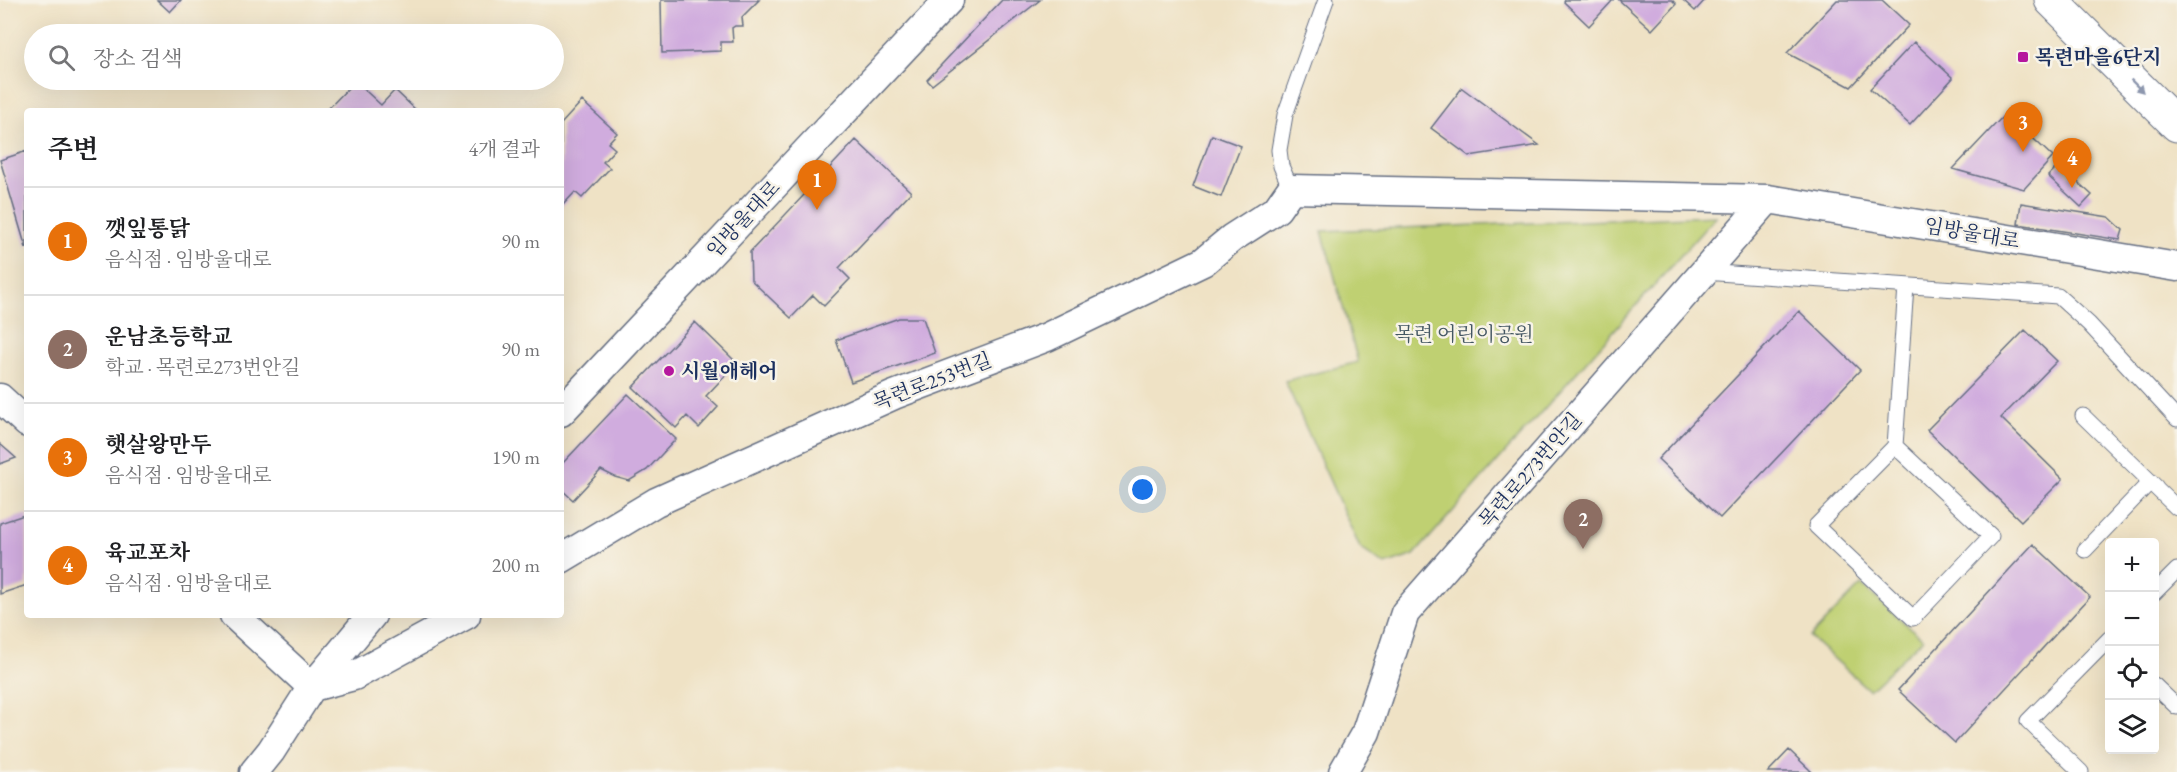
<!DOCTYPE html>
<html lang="ko">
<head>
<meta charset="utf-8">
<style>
	:root { --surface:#fff; --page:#f2f2f2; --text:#202124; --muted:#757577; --line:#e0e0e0; --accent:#111827 }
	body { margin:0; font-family:"EB Garamond","Noto Serif KR",serif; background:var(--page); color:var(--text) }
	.controls { position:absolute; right:18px; bottom:18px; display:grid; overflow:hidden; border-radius:6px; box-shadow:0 6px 24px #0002 }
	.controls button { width:54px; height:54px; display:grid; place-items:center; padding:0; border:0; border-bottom:2px solid var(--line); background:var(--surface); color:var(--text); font:30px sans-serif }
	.you { position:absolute; left:1143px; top:490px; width:21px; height:21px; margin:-15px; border:4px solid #fff; border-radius:50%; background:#1a73e8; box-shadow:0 0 0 9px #1a73e833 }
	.badge { display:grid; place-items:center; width:39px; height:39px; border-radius:50%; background:var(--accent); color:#fff; font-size:20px; font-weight:700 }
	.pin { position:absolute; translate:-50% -50px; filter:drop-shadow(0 2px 3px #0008) }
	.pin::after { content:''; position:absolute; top:32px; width:21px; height:18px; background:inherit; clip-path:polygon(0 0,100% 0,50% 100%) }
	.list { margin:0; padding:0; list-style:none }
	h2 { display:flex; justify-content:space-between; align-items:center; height:78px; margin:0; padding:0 24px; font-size:26px }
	h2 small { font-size:20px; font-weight:400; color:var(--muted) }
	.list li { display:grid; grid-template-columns:39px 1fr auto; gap:18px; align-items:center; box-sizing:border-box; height:108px; padding:0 24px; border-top:2px solid var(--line) }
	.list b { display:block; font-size:22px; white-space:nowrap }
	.list p { margin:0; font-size:20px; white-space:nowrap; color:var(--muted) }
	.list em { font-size:20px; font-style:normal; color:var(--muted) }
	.icon { flex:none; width:33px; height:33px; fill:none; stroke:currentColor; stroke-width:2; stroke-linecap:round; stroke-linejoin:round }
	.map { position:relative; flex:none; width:2177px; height:772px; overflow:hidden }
	.search { position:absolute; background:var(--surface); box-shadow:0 6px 24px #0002; left:24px; top:24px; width:540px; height:66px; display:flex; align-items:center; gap:15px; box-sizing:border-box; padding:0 21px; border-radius:33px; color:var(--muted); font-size:22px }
	.panel { position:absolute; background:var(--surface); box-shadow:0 6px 24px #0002; left:24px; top:108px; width:540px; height:510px; border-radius:6px }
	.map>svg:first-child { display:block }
	.green { fill:#bfd072; stroke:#6d8068; stroke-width:1.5 }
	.building { fill:#d0acde }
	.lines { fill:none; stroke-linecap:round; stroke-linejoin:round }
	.service-casing { stroke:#656e82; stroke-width:17 }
	.minor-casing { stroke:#656e82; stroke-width:31 }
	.secondary-casing { stroke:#656e82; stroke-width:35 }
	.service { stroke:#fff; stroke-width:15 }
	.minor { stroke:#fff; stroke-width:28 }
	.secondary { stroke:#fff; stroke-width:33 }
	.oneway { fill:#8d97ae }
	.poi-dot { fill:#b5179e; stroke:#f7f3e8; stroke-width:2 }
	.labels { text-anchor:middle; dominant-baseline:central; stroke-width:5; stroke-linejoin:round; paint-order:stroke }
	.poi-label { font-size:20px; font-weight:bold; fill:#1b2f5e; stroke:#f7f3e8; text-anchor:start }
	.street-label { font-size:20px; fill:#1b2f5e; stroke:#f7f3e8 }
	.park-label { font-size:20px; fill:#445763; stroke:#f7f3e8 }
</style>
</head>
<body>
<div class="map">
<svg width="2177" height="772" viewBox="0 0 2177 772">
	<rect width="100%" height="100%" fill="#f7f3e8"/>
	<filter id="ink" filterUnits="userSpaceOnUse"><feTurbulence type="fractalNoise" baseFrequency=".0167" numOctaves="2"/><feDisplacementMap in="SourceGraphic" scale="12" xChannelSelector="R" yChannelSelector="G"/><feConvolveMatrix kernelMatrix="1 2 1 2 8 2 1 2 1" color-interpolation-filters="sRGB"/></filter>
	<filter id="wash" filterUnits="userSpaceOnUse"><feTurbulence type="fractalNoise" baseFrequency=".008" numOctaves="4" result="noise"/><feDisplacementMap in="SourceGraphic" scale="24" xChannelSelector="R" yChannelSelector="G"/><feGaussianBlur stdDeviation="1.35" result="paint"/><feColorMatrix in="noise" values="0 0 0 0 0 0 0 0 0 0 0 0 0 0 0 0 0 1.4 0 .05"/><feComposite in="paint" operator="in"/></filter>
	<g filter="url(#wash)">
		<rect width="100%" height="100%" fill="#efe2c5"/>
		<!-- green -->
		<path class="green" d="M 1716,216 L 1414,555 L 1385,565 L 1360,548 L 1285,381 L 1358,362 L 1322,231 Z
			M 1861,585 L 1923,639 L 1869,690 L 1810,637 Z"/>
		<g id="blocks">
			<!-- building -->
			<path class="building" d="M 157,0 L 181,0 L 170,12 Z
				M 661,0 L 759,0 L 742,17 L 743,26 L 735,26 L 732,28 L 733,42 L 721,42 L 721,51 L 662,53 Z
				M 1002,0 L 1040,0 L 932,85 L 927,80 Z
				M 1565,0 L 1613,0 L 1589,26 L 1564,2 Z
				M 1619,0 L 1672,0 L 1676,4 L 1652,30 Z
				M 1683,0 L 1705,0 L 1695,11 Z
				M 1837,0 L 1882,0 L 1909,25 L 1851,87 L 1787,53 Z
				M 1914,42 L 1953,78 L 1910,125 L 1870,89 Z
				M 355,81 L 381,105 L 395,90 L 417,111 L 326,111 Z
				M 1462,88 L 1539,145 L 1469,156 L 1431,128 Z
				M 582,101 L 617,133 L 608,143 L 615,149 L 603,162 L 610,168 L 582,198 L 575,192 L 561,207 L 561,124 Z
				M 2006,113 L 2053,157 L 2024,189 L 1953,169 Z
				M 1212,135 L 1241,146 L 1221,197 L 1193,186 Z
				M 856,140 L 911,192 L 839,268 L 850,279 L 824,306 L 813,295 L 791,318 L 751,280 L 750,252 Z
				M 27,151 L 27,248 L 26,248 L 0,160 Z
				M 2059,165 L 2092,195 L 2081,207 L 2048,176 Z
				M 2021,203 L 2109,217 L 2123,230 L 2120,240 L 2018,224 Z
				M 1799,311 L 1860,370 L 1720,518 L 1658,459 Z
				M 899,318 L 923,318 L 935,353 L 851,382 L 836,340 Z
				M 695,322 L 737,363 L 706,396 L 718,407 L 699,428 L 687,416 L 676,428 L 633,387 Z
				M 2025,330 L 2057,361 L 2001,418 L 2063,479 L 2021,521 L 1927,430 Z
				M 628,394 L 676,439 L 647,470 L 629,481 L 615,477 L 601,470 L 573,500 L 561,489 L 561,465 Z
				M 0,444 L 16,458 L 0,464 Z
				M 27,514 L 27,585 L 0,594 L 0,523 Z
				M 2033,544 L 2090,597 L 1955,743 L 1898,690 Z
				M 1789,750 L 1812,772 L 1768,772 Z"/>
		</g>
	</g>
	<g filter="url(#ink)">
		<use href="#blocks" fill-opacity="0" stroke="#656e82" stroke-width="1.5"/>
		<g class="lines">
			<!-- service casing -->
			<g class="service-casing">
				<path id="service" d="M 1291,189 L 1281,166 L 1279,150 L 1285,115 L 1326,0
					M 1703,272 L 2058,296 L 2089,324 L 2177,419
					M 2083,416 L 2156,487
					M 1895,446 L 1991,536 L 1913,618 L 1816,526 L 1895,446 L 1906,286
					M 2085,550 L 2150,482 L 2177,508
					M 2154,593 L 2177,570
					M 2154,685 L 2177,707
					M 2081,772 L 2028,721 L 2110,638"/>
			</g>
			<!-- minor casing -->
			<g class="minor-casing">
				<path id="minor" d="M 0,398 L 27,423
					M 561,412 L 949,0
					M 561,559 L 656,502 L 894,395 L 1047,337 L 1203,262 L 1232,238 L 1277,209 L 1291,189 L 1768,199 L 2177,267
					M 234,615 L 312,687
					M 312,687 L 354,676 L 466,615
					M 254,772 L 271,751 L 312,687 L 372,615
					M 1343,772 L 1366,732 L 1405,613 L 1768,199"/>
			</g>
			<!-- secondary casing -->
			<g class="secondary-casing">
				<path id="secondary" d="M 2051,0 L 2177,125"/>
			</g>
			<!-- service -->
			<use href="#service" class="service"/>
			<!-- minor -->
			<use href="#minor" class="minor"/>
			<!-- secondary -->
			<use href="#secondary" class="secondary"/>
		</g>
		<!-- one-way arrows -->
		<defs><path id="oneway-solid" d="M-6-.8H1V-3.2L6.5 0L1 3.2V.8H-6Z" transform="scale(1.5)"/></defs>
		<use class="oneway" href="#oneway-solid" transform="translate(2137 86) rotate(45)"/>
	</g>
	<!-- markers -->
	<g class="poi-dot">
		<rect x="2017" y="51" width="12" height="12" rx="3"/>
		<circle cx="669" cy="371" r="6"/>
	</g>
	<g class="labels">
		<!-- poi labels -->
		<g class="poi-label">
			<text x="2035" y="57">목련마을6단지</text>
			<text x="681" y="371">시월애헤어</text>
		</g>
		<!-- street labels -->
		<g class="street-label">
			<text transform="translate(743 219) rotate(-47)">임방울대로</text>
			<text transform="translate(1972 233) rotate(10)">임방울대로</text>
			<text transform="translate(932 381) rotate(-21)">목련로253번길</text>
			<text transform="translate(1530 470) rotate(-49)">목련로273번안길</text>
		</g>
		<!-- park labels -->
		<g class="park-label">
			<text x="1464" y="334">목련 어린이공원</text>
		</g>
	</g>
</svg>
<div class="controls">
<button>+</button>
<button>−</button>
<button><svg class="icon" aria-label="locate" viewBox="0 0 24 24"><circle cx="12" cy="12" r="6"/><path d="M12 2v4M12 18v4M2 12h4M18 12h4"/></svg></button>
<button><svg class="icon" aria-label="layers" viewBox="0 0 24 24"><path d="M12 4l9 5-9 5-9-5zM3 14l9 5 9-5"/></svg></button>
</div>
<div class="you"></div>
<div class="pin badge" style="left:817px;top:210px;background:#e8710a">1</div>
<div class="pin badge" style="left:1583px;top:549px;background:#8d6e63">2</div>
<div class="pin badge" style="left:2023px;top:152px;background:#e8710a">3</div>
<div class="pin badge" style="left:2072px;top:188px;background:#e8710a">4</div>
<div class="search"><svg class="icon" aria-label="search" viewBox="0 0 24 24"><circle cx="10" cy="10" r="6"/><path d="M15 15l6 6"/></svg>장소 검색</div>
<section class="panel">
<h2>주변<small>4개 결과</small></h2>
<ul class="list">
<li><span class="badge" style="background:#e8710a">1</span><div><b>깻잎통닭</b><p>음식점 · 임방울대로</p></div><em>90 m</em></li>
<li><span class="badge" style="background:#8d6e63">2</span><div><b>운남초등학교</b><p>학교 · 목련로273번안길</p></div><em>90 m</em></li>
<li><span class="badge" style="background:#e8710a">3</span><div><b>햇살왕만두</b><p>음식점 · 임방울대로</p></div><em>190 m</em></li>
<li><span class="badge" style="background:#e8710a">4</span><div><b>육교포차</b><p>음식점 · 임방울대로</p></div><em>200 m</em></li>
</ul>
</section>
</div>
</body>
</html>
